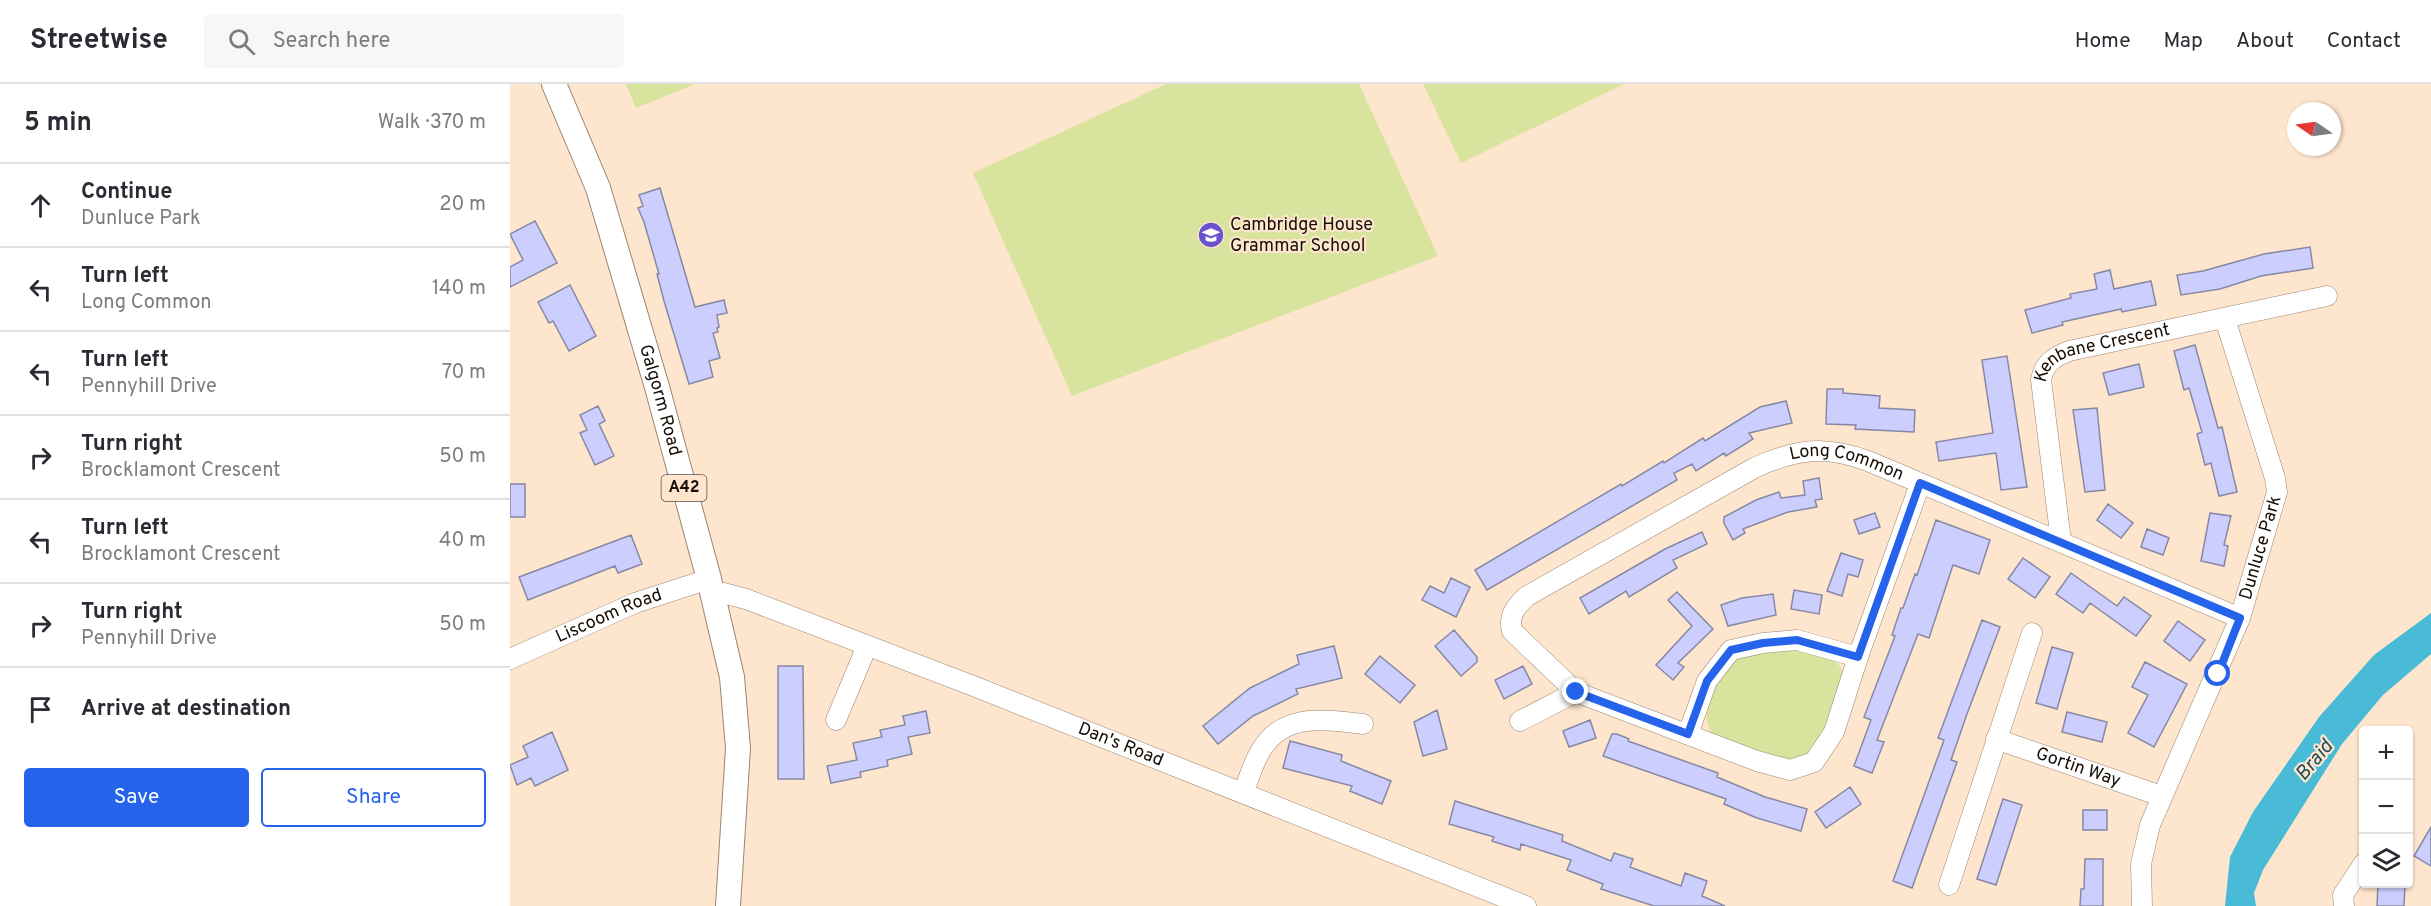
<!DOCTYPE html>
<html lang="en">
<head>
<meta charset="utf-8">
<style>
	:root { --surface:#fff; --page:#f7f7f7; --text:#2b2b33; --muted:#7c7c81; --line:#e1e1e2; --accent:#2563eb }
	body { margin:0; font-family:Overpass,sans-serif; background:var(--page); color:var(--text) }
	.controls { position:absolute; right:18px; bottom:18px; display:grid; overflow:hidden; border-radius:6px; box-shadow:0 2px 4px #0004 }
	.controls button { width:54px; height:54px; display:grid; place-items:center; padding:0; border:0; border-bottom:2px solid var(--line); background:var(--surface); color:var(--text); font:30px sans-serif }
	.compass { position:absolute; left:1777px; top:18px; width:54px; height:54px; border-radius:50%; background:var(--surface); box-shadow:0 2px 4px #0004; rotate:283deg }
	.stop { position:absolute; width:18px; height:18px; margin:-14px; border:4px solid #2563eb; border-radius:50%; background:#fff }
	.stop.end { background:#2563eb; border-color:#fff; box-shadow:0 2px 6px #0008 }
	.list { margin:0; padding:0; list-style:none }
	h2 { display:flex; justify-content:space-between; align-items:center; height:78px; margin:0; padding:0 24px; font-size:26px }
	h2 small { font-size:20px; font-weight:400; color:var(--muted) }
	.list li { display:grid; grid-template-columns:39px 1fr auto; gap:18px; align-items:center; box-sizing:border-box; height:84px; padding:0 24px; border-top:2px solid var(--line) }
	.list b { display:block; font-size:22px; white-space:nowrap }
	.list p { margin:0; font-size:20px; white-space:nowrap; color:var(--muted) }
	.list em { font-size:20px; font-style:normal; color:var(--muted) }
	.actions { display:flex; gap:12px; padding:18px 24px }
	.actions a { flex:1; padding:14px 0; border:2px solid var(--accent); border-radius:6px; text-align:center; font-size:21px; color:var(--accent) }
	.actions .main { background:var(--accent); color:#fff }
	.icon { flex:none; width:33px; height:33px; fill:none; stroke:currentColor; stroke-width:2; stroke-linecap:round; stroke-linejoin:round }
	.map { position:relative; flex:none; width:1921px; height:822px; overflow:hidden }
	header { display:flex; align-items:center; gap:36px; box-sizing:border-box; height:84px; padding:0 30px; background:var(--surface); border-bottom:2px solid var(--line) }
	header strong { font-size:28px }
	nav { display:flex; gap:33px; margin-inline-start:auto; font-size:21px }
	.search { width:420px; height:54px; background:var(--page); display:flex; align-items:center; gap:15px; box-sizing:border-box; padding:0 21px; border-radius:6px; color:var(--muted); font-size:22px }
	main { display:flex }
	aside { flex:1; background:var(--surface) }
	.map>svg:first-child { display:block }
	.green { fill:#d8e39d }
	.water { fill:#4abbd7 }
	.building { fill:#cccffe; stroke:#8688a4; stroke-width:1.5 }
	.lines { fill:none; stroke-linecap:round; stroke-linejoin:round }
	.minor-casing { stroke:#9c8570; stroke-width:21 }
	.major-casing { stroke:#9c8570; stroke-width:26 }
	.minor { stroke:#fff; stroke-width:20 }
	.major { stroke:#fff; stroke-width:24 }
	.route { stroke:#2563eb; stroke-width:8 }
	.labels { text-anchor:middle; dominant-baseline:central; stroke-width:4.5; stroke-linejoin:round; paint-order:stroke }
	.shield { fill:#fee5cd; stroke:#5c4f42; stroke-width:1.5 }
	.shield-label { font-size:16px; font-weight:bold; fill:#170f07 }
	.poi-label { font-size:18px; fill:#170f07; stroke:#fee5cd; text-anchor:start }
	.street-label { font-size:18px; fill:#170f07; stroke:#fee5cd }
	.water-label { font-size:20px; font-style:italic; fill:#194a56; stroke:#fee5cd }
</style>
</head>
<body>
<header>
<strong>Streetwise</strong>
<div class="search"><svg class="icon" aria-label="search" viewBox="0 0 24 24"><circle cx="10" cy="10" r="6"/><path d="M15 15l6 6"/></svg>Search here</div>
<nav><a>Home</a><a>Map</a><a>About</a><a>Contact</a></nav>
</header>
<main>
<aside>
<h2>5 min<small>Walk · 370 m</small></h2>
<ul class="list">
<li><svg class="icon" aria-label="ahead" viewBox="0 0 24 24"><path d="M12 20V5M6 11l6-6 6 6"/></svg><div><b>Continue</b><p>Dunluce Park</p></div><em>20 m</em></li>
<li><svg class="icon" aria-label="left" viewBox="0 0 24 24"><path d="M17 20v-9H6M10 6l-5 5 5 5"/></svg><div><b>Turn left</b><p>Long Common</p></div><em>140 m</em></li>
<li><svg class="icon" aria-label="left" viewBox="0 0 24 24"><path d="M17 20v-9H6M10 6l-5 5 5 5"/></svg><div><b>Turn left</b><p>Pennyhill Drive</p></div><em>70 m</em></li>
<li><svg class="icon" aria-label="right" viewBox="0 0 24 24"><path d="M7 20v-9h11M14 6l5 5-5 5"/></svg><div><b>Turn right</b><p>Brocklamont Crescent</p></div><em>50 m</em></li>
<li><svg class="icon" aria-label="left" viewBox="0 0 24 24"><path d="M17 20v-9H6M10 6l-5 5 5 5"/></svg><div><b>Turn left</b><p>Brocklamont Crescent</p></div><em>40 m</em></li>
<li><svg class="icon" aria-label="right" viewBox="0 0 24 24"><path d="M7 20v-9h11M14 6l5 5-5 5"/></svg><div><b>Turn right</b><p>Pennyhill Drive</p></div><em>50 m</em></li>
<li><svg class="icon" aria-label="arrive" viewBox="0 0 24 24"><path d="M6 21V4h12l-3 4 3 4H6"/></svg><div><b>Arrive at destination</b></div></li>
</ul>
<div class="actions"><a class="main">Save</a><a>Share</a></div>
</aside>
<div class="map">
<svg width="1921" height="822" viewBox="0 0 1921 822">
	<rect width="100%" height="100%" fill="#fee5cd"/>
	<!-- green -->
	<path class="green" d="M 116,0 L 185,0 L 126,24 Z
		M 656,0 L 849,0 L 928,172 L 562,312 L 463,89 Z
		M 913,0 L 1114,0 L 951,79 Z
		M 1262,567 C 1277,567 1314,567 1325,577 C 1331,582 1334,589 1333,597 C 1331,610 1313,657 1304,665 C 1298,671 1289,676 1280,677 C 1260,679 1225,661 1205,654 C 1189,635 1199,613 1210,594 C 1214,587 1218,580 1226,576 C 1236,571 1251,570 1262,567 Z"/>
	<!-- water -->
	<path class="water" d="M 1921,529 L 1921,570 L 1873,611 L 1832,660 L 1753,786 L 1744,809 L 1746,822 L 1715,822 L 1720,773 L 1743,728 L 1809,633 L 1864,571 Z"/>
	<!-- building -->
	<path class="building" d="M 150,104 L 185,223 L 214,216 L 217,229 L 207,231 L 209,243 L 207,244 L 208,248 L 203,249 L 210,274 L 199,277 L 203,293 L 179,300 L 154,217 L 147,190 L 149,190 L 134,138 L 128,124 L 133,122 L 129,111 Z
		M 25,137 L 47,179 L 0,203 L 0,183 L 13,176 L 0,150 Z
		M 1800,163 L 1803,184 L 1751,192 L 1710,205 L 1671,211 L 1667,191 L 1693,187 L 1754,170 Z
		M 1600,186 L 1604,205 L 1641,197 L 1646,221 L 1612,228 L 1611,225 L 1552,238 L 1553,241 L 1522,249 L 1515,226 L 1561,214 L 1560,210 L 1587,205 L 1584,190 Z
		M 60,201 L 86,252 L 59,267 L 43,237 L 39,239 L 28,218 Z
		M 1685,261 L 1708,344 L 1712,343 L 1727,408 L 1709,412 L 1701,379 L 1695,381 L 1687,350 L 1692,348 L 1679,304 L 1674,306 L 1664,267 Z
		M 1497,272 L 1517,403 L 1491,406 L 1486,369 L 1429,377 L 1426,358 L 1483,349 L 1472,276 Z
		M 1629,280 L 1634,303 L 1599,311 L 1593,289 Z
		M 1317,305 L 1333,305 L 1333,309 L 1370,312 L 1369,324 L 1405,326 L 1404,348 L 1345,345 L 1346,341 L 1316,340 Z
		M 1276,317 L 1282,339 L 1239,349 L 1243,355 L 1216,372 L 1214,369 L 1186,387 L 1182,380 L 1164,389 L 1167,396 L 977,506 L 965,486 L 1111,400 L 1112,402 L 1153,377 L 1154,379 L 1193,354 L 1195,357 L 1250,323 Z
		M 88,322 L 95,337 L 89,340 L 104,372 L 85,381 L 70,349 L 77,346 L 70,331 Z
		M 1587,324 L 1595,406 L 1575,408 L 1563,326 Z
		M 1309,394 L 1312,415 L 1305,416 L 1307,423 L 1278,428 L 1233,445 L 1235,449 L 1223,456 L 1214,439 L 1214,433 L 1246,416 L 1269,408 L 1271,414 L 1295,411 L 1293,397 Z
		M 0,400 L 15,400 L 15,433 L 0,433 Z
		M 1598,420 L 1623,439 L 1611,454 L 1587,436 Z
		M 1365,429 L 1370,443 L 1349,450 L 1344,436 Z
		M 1700,429 L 1721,432 L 1714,461 L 1718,462 L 1714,482 L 1691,477 Z
		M 1426,436 L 1480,456 L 1469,490 L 1443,481 L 1419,554 L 1408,550 L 1367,656 L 1374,658 L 1362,689 L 1344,682 L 1361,636 L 1354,633 L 1385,552 L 1382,551 L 1391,524 L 1393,524 L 1405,490 L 1407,491 Z
		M 1637,445 L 1659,454 L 1653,471 L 1631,463 Z
		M 1192,448 L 1197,460 L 1163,476 L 1167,484 L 1119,513 L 1116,507 L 1079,530 L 1070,514 L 1155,465 Z
		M 121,451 L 132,480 L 108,489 L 105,482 L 18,516 L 9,493 Z
		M 1331,469 L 1353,476 L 1348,493 L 1338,490 L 1332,512 L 1317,507 Z
		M 1513,474 L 1540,493 L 1525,514 L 1498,495 Z
		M 1561,489 L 1607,522 L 1614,513 L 1641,532 L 1626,552 L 1580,519 L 1573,529 L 1546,510 Z
		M 941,494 L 960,503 L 946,533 L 912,516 L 920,502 L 934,509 Z
		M 1284,506 L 1312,511 L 1309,530 L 1281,525 Z
		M 1167,508 L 1203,545 L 1168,579 L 1174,583 L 1163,596 L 1146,581 L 1182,542 L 1158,516 Z
		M 1263,510 L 1266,531 L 1218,542 L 1211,521 L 1232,514 Z
		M 1472,536 L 1490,543 L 1457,630 L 1441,676 L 1447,678 L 1402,804 L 1383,797 L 1434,656 L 1428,654 Z
		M 1668,537 L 1695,556 L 1680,577 L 1654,557 Z
		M 944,546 L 967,573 L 967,578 L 951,592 L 925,562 Z
		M 824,562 L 832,594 L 786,605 L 788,610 L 743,632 L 708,660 L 693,642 L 740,604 L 789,580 L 787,571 Z
		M 1542,563 L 1563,569 L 1547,625 L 1526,619 Z
		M 870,572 L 905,601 L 890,619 L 855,590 Z
		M 1635,578 L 1677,600 L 1644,663 L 1618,649 L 1638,611 L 1622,603 Z
		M 268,582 L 293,582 L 294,695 L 268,695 Z
		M 1013,582 L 1022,600 L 994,615 L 985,596 Z
		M 927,626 L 937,665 L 913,672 L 904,638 Z
		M 416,627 L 420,649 L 398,653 L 402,670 L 377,676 L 378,682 L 350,688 L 351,693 L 321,699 L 317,682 L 347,676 L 343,659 L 372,653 L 370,646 L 395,641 L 393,632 Z
		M 1557,628 L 1597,638 L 1592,658 L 1552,648 Z
		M 1080,636 L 1086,654 L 1059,663 L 1053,647 Z
		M 42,648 L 58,686 L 25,702 L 21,694 L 7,701 L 0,681 L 18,673 L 13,662 Z
		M 1102,650 L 1107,650 L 1119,655 L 1118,657 L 1208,689 L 1207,693 L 1255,713 L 1297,725 L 1291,747 L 1247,734 L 1214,720 L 1216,715 L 1093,672 Z
		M 780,657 L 832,671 L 831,677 L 881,697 L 872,720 L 840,707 L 842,702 L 773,684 Z
		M 1340,703 L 1351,720 L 1316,744 L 1305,728 Z
		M 1493,715 L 1512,721 L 1486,801 L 1467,795 Z
		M 945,717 L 1053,751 L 1052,757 L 1101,777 L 1104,769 L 1123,775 L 1120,783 L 1171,802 L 1175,789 L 1197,797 L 1192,812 L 1215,822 L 1144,822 L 1091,805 L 1093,800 L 1057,786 L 1061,776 L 1011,760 L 1010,766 L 982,757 L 984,753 L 939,740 Z
		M 1573,726 L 1597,726 L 1597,746 L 1573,746 Z
		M 1921,743 L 1921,782 L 1904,772 Z
		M 1575,775 L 1593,775 L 1593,822 L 1570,822 L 1571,805 L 1574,805 Z
		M 1868,800 L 1895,800 L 1894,822 L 1867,822 Z"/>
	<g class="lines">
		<!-- minor casing -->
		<g class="minor-casing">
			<g id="minor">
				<path id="s1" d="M 1410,400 L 1348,573 L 1324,648 L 1304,678 L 1280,686 L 1247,677 L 1066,608 L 1002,547 C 998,532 1006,522 1017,512 L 1246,383 C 1287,365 1315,361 1358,377 L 1730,534"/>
				<path id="s2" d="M 1551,457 L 1531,296 C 1534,279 1544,273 1559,267 L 1817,212"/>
				<path id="s3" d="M 203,511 L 213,509 L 236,515 L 466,603 L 1016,822"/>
				<path id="s4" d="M 0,575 L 125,519 L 199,495"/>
				<path d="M 326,636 L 357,562"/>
				<path d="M 1010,637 L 1066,608"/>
				<path d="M 1178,650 L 1197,597 L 1221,566 L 1253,559 L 1287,556 L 1348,573"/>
				<path id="s5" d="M 1486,655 L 1651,712"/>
				<path d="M 733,709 C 740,692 745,672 757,658 C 780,629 821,636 853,640"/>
				<path d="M 1439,801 L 1522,549"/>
				<path id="s6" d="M 1632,822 L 1631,780 L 1640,741 L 1730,534 L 1767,408 L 1765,394 L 1715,235"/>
				<path d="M 1834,822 L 1833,811 L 1854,779"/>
			</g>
		</g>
		<!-- major casing -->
		<g class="major-casing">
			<g id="major">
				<path id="s7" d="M 44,0 L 88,104 L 147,303 L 199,495 L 222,593 L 228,664 L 218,822"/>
			</g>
		</g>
		<!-- minor -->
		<use href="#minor" class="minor"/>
		<!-- major -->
		<use href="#major" class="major"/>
	</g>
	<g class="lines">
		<!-- route -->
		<path class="route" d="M 1066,608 L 1178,650 L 1197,597 L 1221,566 L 1253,559 L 1287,556 L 1348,573 L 1410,399 L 1730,534 L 1708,590"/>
	</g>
	<!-- icons -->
	<defs>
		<g id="school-disc" transform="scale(1.35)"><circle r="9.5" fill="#6a53cd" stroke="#fee5cd"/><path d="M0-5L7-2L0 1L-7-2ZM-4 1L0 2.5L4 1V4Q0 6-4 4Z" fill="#fff"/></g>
	</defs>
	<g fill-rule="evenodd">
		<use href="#school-disc" x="701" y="151"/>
	</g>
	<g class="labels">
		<!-- shield labels -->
		<rect class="shield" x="151.5" y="391" width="45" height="26" rx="4.5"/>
		<g class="shield-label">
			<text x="174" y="404">A42</text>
		</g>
		<!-- poi labels -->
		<g class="poi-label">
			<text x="720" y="141">Cambridge House<tspan x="720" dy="21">Grammar School</tspan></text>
		</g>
		<!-- street labels -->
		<g class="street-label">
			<text stroke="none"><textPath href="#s2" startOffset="234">Kenbane Crescent</textPath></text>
			<text stroke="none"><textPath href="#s7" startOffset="334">Galgorm Road</textPath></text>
			<text stroke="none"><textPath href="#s1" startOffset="1038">Long Common</textPath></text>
			<text stroke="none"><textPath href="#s6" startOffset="381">Dunluce Park</textPath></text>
			<text stroke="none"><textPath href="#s4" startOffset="108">Liscoom Road</textPath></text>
			<text stroke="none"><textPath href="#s3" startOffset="436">Dan's Road</textPath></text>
			<text stroke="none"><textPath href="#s5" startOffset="87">Gortin Way</textPath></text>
		</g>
		<!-- water labels -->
		<g class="water-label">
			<text transform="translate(1805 677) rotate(-50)">Braid</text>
		</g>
	</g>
</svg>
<div class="controls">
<button>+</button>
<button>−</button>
<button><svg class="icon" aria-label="layers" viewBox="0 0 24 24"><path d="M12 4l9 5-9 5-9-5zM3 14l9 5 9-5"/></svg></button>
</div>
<svg class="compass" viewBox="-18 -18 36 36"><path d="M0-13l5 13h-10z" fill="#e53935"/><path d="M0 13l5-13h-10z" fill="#7c7c81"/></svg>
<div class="stop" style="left:1708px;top:590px"></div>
<div class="stop end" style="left:1066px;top:608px"></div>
</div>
</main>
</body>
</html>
